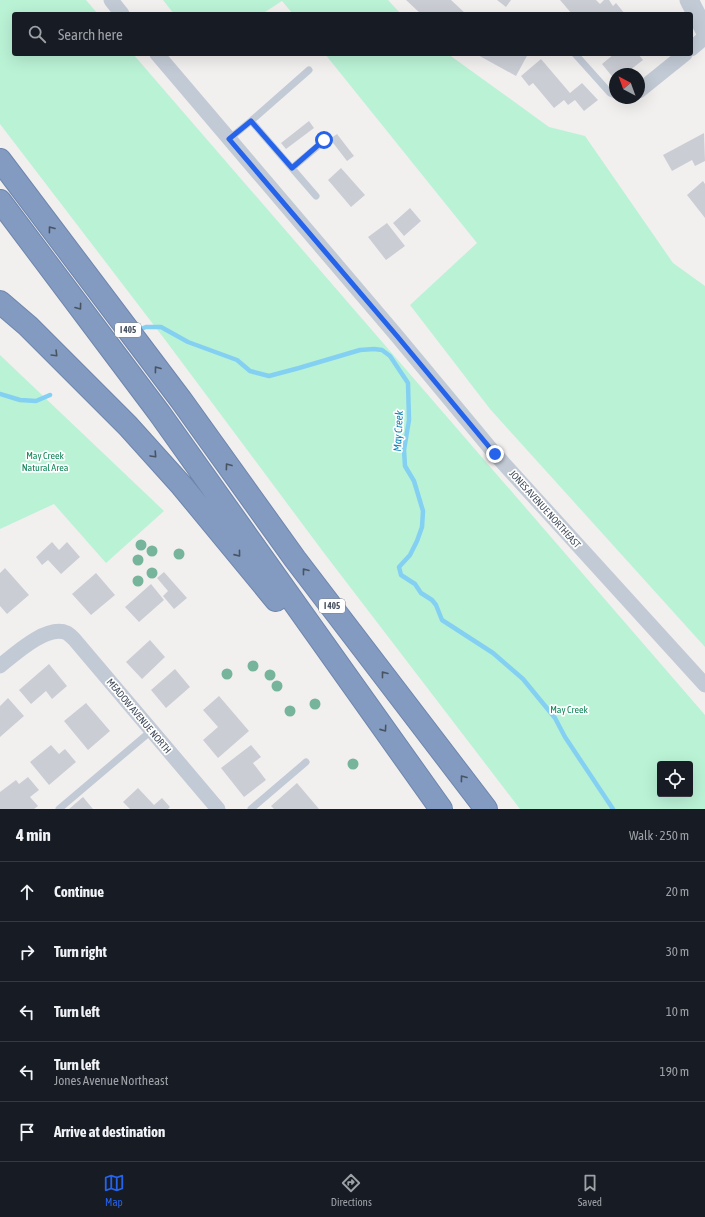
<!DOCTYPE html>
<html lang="en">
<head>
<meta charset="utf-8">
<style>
	:root { --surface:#171b24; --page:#20242c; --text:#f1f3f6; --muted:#9ea1a6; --line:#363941; --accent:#2563eb }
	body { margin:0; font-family:"Asap Condensed",sans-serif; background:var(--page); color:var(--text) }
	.controls { position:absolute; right:12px; bottom:12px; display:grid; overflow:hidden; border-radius:4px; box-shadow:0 4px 16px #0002 }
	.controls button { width:36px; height:36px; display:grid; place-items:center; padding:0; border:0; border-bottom:1px solid var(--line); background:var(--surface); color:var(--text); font:20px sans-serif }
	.compass { position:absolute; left:609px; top:68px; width:36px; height:36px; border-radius:50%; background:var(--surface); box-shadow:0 4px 16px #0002; rotate:319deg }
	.stop { position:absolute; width:12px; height:12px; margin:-9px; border:3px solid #2563eb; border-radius:50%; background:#fff }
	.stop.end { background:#2563eb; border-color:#fff; box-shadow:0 1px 4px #0008 }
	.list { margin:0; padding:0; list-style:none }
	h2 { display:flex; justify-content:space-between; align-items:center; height:52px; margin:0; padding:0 16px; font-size:17px }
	h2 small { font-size:13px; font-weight:400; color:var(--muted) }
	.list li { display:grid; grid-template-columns:26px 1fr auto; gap:12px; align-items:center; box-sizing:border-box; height:60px; padding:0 16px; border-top:1px solid var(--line) }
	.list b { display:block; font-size:15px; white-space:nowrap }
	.list p { margin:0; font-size:13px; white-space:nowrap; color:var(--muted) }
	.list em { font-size:13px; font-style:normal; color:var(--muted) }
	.icon { flex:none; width:22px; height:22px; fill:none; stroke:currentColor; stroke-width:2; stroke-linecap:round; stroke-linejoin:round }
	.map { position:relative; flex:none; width:705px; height:809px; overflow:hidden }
	.search { position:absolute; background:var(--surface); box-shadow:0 4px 16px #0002; left:12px; right:12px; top:12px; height:44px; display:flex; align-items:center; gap:10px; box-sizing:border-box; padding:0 14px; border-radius:4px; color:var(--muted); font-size:15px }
	.sheet { height:352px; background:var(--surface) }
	nav { display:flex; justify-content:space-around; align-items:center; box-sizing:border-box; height:56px; border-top:1px solid var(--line); background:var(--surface); font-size:11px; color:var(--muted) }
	nav a { display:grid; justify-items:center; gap:2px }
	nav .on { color:var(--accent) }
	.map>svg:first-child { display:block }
	.green { fill:#baf2d6; fill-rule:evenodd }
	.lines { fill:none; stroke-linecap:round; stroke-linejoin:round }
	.stream { stroke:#84d0f2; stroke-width:4.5 }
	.building { fill:#cbcdd5 }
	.motorway-casing { stroke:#6e86ad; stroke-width:24 }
	.service { stroke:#c2cad5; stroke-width:7 }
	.minor { stroke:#c2cad5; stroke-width:15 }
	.tertiary { stroke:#c2cad5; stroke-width:19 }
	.motorway { stroke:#839bc1; stroke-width:22 }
	.tree { fill:#76b59b }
	.oneway { stroke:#495463 }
	.route { stroke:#2563eb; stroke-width:5 }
	.labels { text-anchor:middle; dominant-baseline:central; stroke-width:3.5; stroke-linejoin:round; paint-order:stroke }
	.shield { fill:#fff; stroke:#7e848e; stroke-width:1 }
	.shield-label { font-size:9px; font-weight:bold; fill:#46505e }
	.park-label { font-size:10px; fill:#108557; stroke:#fff }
	.street-label { font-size:10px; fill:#46505e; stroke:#fff }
	.water-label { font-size:11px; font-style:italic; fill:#027db5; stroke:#fff }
</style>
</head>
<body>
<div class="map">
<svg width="705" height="809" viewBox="0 0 705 809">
	<rect width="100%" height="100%" fill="#f2efef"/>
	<!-- green -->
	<path class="green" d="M 0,0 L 86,0 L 98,14 L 14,14 L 14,54 L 133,54 L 705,715 L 705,809 L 520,809 L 324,553 L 166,341 L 0,124 ZM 660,764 L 690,764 L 690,794 L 660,794 Z
		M 163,0 L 388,0 L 401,14 L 293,14 L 282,1 L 262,14 L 174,14 Z
		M 325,54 L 448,54 L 549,127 L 585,136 L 673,263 L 705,286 L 705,647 L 490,409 L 410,305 L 477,243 Z
		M 0,355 L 164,511 L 106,563 L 54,504 L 0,529 Z"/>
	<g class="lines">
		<!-- stream -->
		<path class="stream" d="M 136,331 L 146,327 L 161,327 L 188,342 L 237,360 L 250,371 L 269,376 L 299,368 L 360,350 L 374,349 L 382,350 L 390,356 L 408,383 L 409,420 L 404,450 L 405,466 L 414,481 L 423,511 L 422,527 L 417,541 L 410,555 L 399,567 L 401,575 L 415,584 L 421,593 L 432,600 L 436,605 L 442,620 L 493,653 L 523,679 L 555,718 L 565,737 L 613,809
			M 0,394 L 20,400 L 36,401 L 50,395"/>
	</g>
	<!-- building -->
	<path class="building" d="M 406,0 L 451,0 L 466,14 L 421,14 Z
		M 497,0 L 511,0 L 506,7 Z
		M 560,0 L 596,0 L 600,4 L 604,0 L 609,0 L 613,6 L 616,3 L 625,14 L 572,14 Z
		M 476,54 L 528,54 L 516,76 Z
		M 614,54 L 638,54 L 643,60 L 625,74 L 615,74 L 615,80 L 602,64 Z
		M 541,59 L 570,93 L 582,83 L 598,100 L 584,111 L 575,100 L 568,105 L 564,100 L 554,108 L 533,83 L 529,86 L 521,76 Z
		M 309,121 L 314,128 L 286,149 L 281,143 Z
		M 704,133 L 705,161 L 695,166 L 692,160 L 672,171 L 663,155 Z
		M 337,134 L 354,156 L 347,161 L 330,139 Z
		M 341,168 L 365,195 L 351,207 L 328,180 Z
		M 703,181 L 705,184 L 705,218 L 687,195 Z
		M 410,208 L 421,221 L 404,236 L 393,223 Z
		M 387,223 L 405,246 L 386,260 L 368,237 Z
		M 52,542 L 59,550 L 67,542 L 80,557 L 61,574 L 48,560 L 42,565 L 36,557 Z
		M 5,568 L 29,595 L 7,614 L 0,606 L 0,573 Z
		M 164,572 L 187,598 L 174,609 L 163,596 L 168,591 L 157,578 Z
		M 96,573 L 115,595 L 91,615 L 72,594 Z
		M 151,584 L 164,600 L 139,622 L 125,607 Z
		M 150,640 L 165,657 L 142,679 L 126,662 Z
		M 49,664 L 67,686 L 52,699 L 46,691 L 31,704 L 19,690 Z
		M 175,669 L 190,687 L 166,708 L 151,690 Z
		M 219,696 L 249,731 L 218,758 L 203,740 L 218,727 L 203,710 Z
		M 8,698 L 24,716 L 0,737 L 0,706 Z
		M 86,703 L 110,731 L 88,750 L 64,721 Z
		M 51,745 L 59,754 L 65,749 L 76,762 L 49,785 L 30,762 Z
		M 251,745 L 261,757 L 253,763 L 266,780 L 244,797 L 221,768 Z
		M 28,777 L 39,790 L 30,797 L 38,806 L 34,809 L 0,809 L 0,792 L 16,780 L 19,784 Z
		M 297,783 L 319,809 L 274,809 L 271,806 Z
		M 138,788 L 154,805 L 162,798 L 170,807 L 168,809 L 130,809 L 123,802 Z
		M 83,797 L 93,809 L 69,809 Z"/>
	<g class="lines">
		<!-- motorway casing -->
		<g class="motorway-casing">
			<path id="motorway" d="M 0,160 L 181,400 L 295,559 L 486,809
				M 0,201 L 160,414 L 441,809
				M 0,302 L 28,326 L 128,426 L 182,486 L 276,600"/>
		</g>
		<!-- service -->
		<path class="service" d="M 575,54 L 610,93 L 615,95
			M 251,121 L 316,196
			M 229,139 L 251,121 L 309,70
			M 292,168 L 324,141
			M 59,809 L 151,731
			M 251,809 L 306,762"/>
		<!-- minor -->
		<path class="minor" d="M 111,0 L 122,14
			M 691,49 L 705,37
			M 157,54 L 397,336 L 495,454 L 705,685
			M 639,91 L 685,54
			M 0,666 C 15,654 47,624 67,633 C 70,635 72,637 74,639 L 218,809"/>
		<!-- tertiary -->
		<path class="tertiary" d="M 689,0 L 705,31"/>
		<!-- motorway -->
		<use href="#motorway" class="motorway"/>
	</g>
	<!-- trees -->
	<g class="tree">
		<circle cx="141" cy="545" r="5.5"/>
		<circle cx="152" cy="551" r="5.5"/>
		<circle cx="179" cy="554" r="5.5"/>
		<circle cx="138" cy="560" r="5.5"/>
		<circle cx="152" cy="573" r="5.5"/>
		<circle cx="138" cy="581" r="5.5"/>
		<circle cx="253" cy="666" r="5.5"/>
		<circle cx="227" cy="674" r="5.5"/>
		<circle cx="270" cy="675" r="5.5"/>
		<circle cx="277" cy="686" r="5.5"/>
		<circle cx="315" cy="704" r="5.5"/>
		<circle cx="290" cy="711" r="5.5"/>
		<circle cx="353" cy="764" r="5.5"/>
	</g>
	<!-- one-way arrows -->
	<defs><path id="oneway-chevron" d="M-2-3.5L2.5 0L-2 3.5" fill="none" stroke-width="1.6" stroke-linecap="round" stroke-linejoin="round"/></defs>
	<g class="oneway">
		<use href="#oneway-chevron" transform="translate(51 229) rotate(-127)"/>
		<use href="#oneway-chevron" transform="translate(79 307) rotate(53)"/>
		<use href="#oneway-chevron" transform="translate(55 354) rotate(45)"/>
		<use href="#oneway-chevron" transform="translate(157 369) rotate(-127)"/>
		<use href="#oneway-chevron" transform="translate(154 455) rotate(47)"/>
		<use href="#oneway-chevron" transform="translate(228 466) rotate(-126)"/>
		<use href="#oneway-chevron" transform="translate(238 554) rotate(51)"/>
		<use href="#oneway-chevron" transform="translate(305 571) rotate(-128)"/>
		<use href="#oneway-chevron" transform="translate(384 674) rotate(-128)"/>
		<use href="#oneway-chevron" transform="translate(384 729) rotate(55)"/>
		<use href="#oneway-chevron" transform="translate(463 778) rotate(-127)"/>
	</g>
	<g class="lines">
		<!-- route -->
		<path class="route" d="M 324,140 L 292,168 L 251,121 L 229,139 L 397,336 L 495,454"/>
	</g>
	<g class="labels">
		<!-- shield labels -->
		<g class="shield">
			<rect x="115" y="323" width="26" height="14" rx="3"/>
			<rect x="319" y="599" width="26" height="14" rx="3"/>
		</g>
		<g class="shield-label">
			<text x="128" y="330">I 405</text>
			<text x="332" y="606">I 405</text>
		</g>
		<!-- park labels -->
		<g class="park-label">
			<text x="45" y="455">May Creek<tspan x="45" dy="12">Natural Area</tspan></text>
			<text x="569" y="709">May Creek</text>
		</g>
		<!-- street labels -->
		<g class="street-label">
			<text transform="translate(545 509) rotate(48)">JONES AVENUE NORTHEAST</text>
			<text transform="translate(139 716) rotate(50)">MEADOW AVENUE NORTH</text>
		</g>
		<!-- water labels -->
		<g class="water-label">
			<text transform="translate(398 431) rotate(-87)">May Creek</text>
		</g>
	</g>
</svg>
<div class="controls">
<button><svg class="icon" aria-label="locate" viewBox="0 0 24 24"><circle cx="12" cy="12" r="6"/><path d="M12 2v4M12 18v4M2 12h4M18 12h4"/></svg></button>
</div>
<svg class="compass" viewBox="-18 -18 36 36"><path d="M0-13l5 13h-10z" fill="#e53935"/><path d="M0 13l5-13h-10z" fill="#9ea1a6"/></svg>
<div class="stop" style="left:324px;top:140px"></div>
<div class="stop end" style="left:495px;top:454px"></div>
<div class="search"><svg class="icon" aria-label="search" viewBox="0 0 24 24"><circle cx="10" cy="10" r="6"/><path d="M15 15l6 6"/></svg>Search here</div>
</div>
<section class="sheet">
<h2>4 min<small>Walk · 250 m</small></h2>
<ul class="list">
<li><svg class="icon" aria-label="ahead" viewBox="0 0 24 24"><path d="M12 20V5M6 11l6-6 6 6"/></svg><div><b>Continue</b></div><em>20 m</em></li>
<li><svg class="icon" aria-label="right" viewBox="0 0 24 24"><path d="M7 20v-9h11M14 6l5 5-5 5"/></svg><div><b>Turn right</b></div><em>30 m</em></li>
<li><svg class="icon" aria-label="left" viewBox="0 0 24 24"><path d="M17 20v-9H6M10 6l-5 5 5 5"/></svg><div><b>Turn left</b></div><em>10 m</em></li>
<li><svg class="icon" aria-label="left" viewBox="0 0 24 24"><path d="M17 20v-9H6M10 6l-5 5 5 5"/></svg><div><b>Turn left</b><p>Jones Avenue Northeast</p></div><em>190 m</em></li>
<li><svg class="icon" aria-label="arrive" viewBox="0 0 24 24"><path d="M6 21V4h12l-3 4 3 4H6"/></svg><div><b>Arrive at destination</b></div></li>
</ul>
</section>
<nav>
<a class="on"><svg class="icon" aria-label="map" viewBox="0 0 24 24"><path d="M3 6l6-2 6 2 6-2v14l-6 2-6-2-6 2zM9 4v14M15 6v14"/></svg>Map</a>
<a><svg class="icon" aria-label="directions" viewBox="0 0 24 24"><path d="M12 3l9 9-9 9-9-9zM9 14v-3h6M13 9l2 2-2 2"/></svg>Directions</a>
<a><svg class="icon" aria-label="saved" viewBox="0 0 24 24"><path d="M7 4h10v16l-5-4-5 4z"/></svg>Saved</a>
</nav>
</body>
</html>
